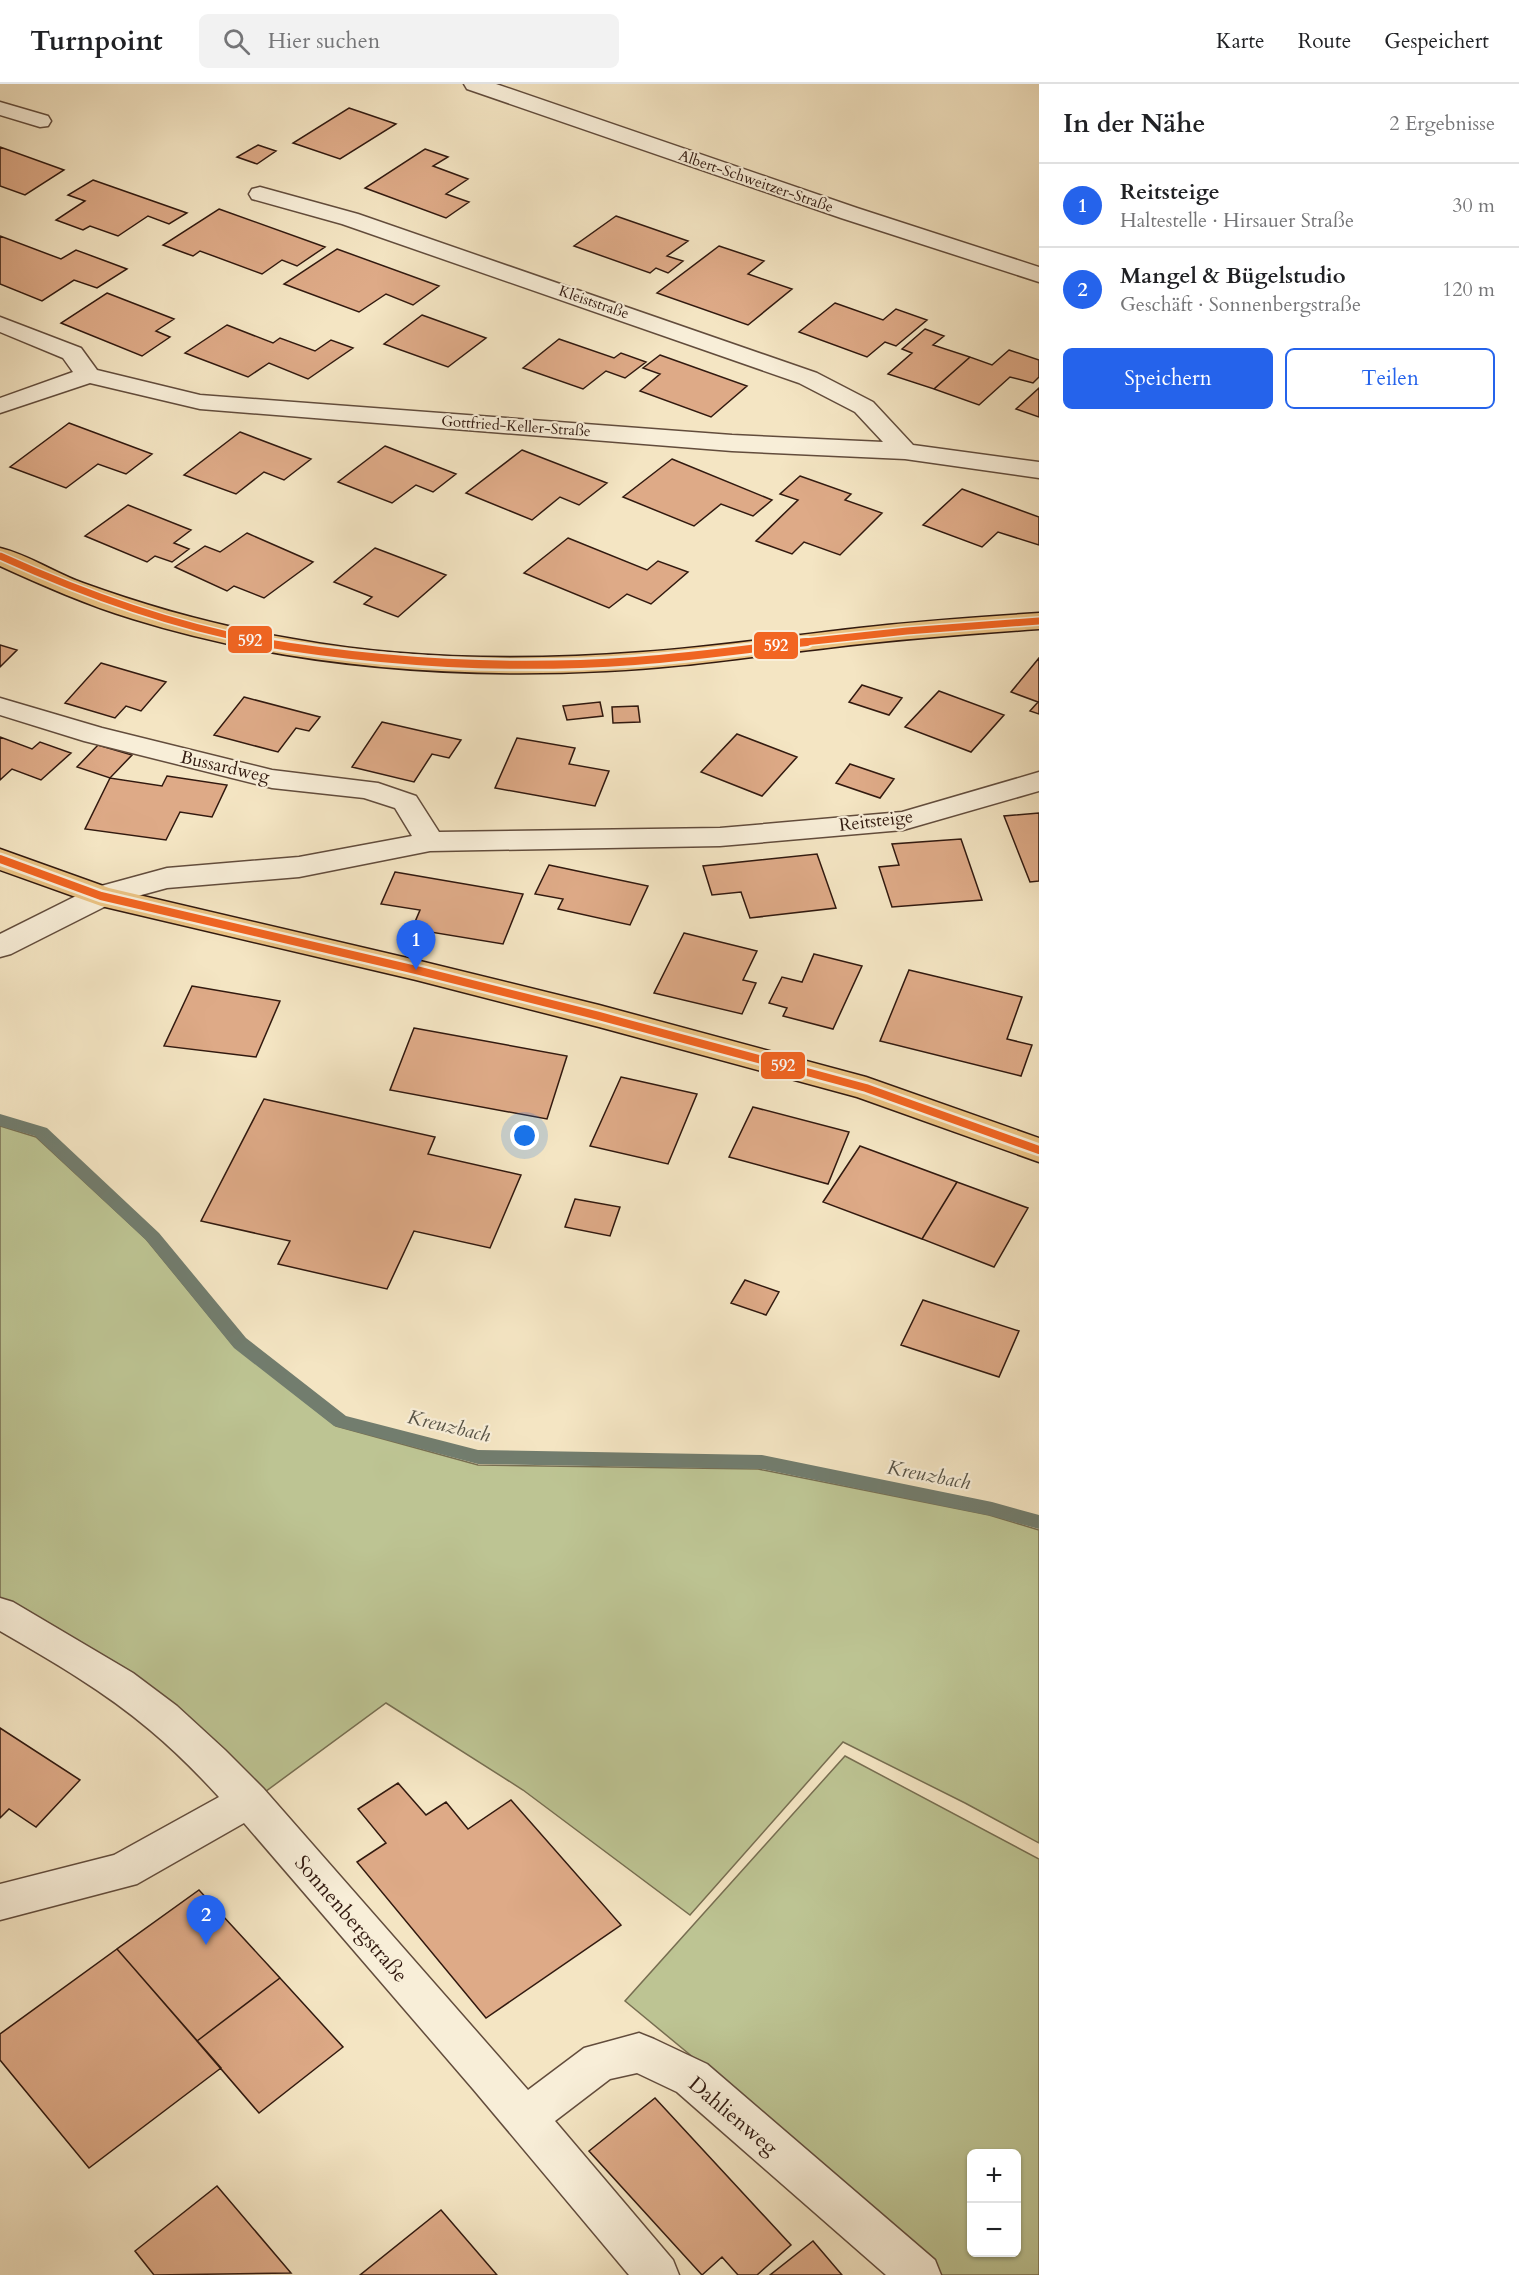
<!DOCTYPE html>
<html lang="de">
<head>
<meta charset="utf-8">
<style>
	:root { --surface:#fff; --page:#f2f2f2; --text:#202124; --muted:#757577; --line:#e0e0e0; --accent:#2563eb }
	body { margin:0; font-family:Cardo,serif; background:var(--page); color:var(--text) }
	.controls { position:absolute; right:18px; bottom:18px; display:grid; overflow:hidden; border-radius:9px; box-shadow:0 2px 4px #0004 }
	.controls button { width:54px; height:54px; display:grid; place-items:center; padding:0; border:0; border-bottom:2px solid var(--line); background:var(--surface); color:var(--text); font:30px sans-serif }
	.you { position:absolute; left:525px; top:1052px; width:21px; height:21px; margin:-15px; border:4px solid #fff; border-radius:50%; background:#1a73e8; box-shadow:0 0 0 9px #1a73e833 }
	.badge { display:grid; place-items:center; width:39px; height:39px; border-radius:50%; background:var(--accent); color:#fff; font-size:20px; font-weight:700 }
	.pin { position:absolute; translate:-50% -50px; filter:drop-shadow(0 2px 3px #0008) }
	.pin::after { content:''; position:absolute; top:32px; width:21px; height:18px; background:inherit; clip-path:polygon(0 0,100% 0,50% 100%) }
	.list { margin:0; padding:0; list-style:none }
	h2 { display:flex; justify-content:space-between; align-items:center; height:78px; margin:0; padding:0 24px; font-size:26px }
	h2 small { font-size:20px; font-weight:400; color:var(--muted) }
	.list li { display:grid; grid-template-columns:39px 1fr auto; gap:18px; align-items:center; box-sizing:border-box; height:84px; padding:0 24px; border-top:2px solid var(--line) }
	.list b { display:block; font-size:22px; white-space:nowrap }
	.list p { margin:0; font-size:20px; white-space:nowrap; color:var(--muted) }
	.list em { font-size:20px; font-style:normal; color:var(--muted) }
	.actions { display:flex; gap:12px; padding:18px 24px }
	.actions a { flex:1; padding:14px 0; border:2px solid var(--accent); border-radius:9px; text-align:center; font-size:21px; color:var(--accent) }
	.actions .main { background:var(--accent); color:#fff }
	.icon { flex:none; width:33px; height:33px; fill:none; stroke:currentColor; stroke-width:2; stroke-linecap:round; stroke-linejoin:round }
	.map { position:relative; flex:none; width:1039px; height:2191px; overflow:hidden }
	header { display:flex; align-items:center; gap:36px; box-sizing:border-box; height:84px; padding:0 30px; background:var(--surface); border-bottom:2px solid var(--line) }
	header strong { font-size:28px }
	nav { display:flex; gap:33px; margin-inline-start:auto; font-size:21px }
	.search { width:420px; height:54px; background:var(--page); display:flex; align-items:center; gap:15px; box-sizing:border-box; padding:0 21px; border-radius:9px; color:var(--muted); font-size:22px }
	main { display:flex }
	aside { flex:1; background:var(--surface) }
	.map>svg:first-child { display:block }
	.green { fill:#bdc493; stroke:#776e51; stroke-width:1.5; fill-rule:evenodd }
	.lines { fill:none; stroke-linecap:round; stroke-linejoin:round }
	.stream { fill:#727d6e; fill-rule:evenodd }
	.building { fill:#deaa87; stroke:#31190f; stroke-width:1.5 }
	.minor-casing { stroke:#624c3c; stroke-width:3 }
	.major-casing { stroke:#31190f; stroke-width:3 }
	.minor { fill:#f8eed8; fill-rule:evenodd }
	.major { fill:#eac282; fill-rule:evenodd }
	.bus-1-far1-casing { stroke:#f8eed8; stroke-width:10 }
	.bus-1-casing { stroke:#f8eed8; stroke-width:13 }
	.bus-1-far1 { stroke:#f26522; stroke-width:7 }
	.bus-1 { stroke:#f26522; stroke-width:8 }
	.labels { text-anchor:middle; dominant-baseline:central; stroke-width:4.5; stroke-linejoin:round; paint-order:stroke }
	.far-street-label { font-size:15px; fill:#31190f; stroke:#f8eed8 }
	.street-label { font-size:18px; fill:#31190f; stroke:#f8eed8 }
	.water-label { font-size:20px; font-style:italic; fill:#575346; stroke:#f8eed8 }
	.near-street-label { font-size:21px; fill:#31190f; stroke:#f8eed8 }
	.line-badge { stroke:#f8eed8; stroke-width:2 }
	.badge-label { font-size:16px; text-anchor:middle; font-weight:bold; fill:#fff }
</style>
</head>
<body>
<header>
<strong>Turnpoint</strong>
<div class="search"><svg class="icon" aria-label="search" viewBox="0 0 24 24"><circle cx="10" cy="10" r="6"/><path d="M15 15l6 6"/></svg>Hier suchen</div>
<nav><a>Karte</a><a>Route</a><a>Gespeichert</a></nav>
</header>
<main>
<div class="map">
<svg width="1039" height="2191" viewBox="0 0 1039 2191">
	<rect width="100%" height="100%" fill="#f4e5c3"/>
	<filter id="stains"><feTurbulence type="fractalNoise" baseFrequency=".00333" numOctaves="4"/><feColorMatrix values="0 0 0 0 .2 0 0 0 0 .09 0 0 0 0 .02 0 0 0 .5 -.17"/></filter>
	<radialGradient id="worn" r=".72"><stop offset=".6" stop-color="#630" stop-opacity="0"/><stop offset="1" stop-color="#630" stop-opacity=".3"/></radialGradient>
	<!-- green -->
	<path class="green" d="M 0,1042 L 36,1053 L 146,1155 L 233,1261 L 336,1342 L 478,1381 L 758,1385 L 989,1431 L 1039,1446 L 1039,1759 L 965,1719 L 843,1658 L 690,1831 L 523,1706 L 386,1619 L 258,1713 L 0,1518 Z
		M 845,1672 L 1039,1775 L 1039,2191 L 941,2191 L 700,1979 L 625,1917 ZM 972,2070 L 1016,2070 L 1016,2168 L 972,2168 Z"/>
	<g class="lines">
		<!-- stream -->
		<path class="stream" d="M 0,1030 L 47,1044 L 159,1149 L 246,1254 L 346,1332 L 478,1366 L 762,1371 L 992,1418 L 1039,1431 L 1039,1445 L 992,1432 L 762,1385 L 478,1380 L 334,1342 L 234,1264 L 147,1157 L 35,1052 L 0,1042 Z"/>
	</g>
	<!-- building -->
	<path class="building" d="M 349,24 L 396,40 L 340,75 L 293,59 Z
		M 258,61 L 276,67 L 257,80 L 237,73 Z
		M 0,63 L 64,86 L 25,111 L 0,102 Z
		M 425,65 L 448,73 L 433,82 L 468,95 L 446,110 L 469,118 L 446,134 L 365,104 Z
		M 93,96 L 187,129 L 169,140 L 148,132 L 118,152 L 90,142 L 83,146 L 56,136 L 85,117 L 68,111 Z
		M 219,125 L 325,163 L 297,182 L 282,176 L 262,190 L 200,167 L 193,172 L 163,161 Z
		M 616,132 L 688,157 L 667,172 L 683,177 L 668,189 L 656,184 L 650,189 L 574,162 Z
		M 0,152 L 61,175 L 76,166 L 127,185 L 97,204 L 74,196 L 42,217 L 0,200 Z
		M 719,162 L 764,177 L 748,190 L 792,205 L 748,241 L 657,209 Z
		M 337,165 L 439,202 L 413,221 L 386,210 L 359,228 L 284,200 Z
		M 107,209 L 174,235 L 156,247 L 170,253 L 142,272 L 61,239 Z
		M 835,219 L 883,236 L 896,225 L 927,236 L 896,262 L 885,258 L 867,273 L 799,248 Z
		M 422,231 L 486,254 L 448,283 L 384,260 Z
		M 227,241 L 273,259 L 280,254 L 315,267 L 331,256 L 353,264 L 308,295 L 269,279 L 248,293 L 185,269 Z
		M 925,245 L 944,252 L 933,261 L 970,273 L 934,305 L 888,290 L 912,269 L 902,265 Z
		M 559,255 L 614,274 L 621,269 L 646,278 L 625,294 L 606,287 L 583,305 L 523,284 Z
		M 1009,266 L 1039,276 L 1039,293 L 1033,299 L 1010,293 L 979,321 L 934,305 L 970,273 L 992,281 Z
		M 660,271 L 747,302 L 711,333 L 640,307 L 660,290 L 643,284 Z
		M 1039,304 L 1039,333 L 1016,325 Z
		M 69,339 L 152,370 L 126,390 L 98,380 L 66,404 L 10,383 Z
		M 240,348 L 311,375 L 284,396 L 264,388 L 236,410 L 184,391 Z
		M 385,362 L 456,390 L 433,408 L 416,401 L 392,419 L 338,398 Z
		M 522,366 L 607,399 L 579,421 L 560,413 L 532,436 L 466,409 Z
		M 672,375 L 772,416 L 753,432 L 721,420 L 694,442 L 623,413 Z
		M 800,392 L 851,410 L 845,416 L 882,429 L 840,471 L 804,458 L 792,470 L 756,457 L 798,416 L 780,410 Z
		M 962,405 L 1039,433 L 1039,461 L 998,448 L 982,463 L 923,441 Z
		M 128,421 L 191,446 L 174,459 L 189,465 L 172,478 L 155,472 L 147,478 L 85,452 Z
		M 247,449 L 313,478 L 264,514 L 234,502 L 227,507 L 175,483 L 205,462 L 220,468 Z
		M 568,454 L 647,486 L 658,477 L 688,488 L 651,520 L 627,510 L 609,524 L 524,489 Z
		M 375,464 L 446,491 L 398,533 L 364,520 L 372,513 L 334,498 Z
		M 0,561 L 17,566 L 0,583 Z
		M 1039,574 L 1039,630 L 1030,627 L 1038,618 L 1011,608 Z
		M 101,579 L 166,598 L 141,627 L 126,622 L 115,634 L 65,619 Z
		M 862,601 L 902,614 L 889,631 L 849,618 Z
		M 939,607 L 1004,631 L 971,668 L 905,643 Z
		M 244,613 L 320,633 L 309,647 L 296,644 L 278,668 L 214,651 Z
		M 600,618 L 603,632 L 567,636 L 563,622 Z
		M 638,622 L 640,638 L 613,639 L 612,623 Z
		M 382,638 L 461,656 L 449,674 L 432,670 L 414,698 L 352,683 Z
		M 737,650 L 797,673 L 762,712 L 701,688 Z
		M 0,653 L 32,665 L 40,658 L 71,669 L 41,696 L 12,685 L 0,696 Z
		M 517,654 L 575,664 L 569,680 L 609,687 L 595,722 L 495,704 Z
		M 98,661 L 132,671 L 110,694 L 77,683 Z
		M 850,680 L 894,695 L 880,714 L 836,699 Z
		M 167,692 L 227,701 L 212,733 L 180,728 L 166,756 L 85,745 L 110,694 L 162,702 Z
		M 1039,729 L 1039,797 L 1030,798 L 1004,732 Z
		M 961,755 L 982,816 L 892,823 L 879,783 L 899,781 L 892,760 Z
		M 817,770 L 836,824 L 750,834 L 741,808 L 712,811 L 703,782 Z
		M 549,781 L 648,802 L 630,841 L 558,825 L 563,815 L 535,810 Z
		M 395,788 L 523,810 L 503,860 L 412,845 L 420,826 L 381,820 Z
		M 684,849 L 757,867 L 743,896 L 756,899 L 742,930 L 654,909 Z
		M 814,870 L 862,882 L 833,945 L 783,932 L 787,924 L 769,919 L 782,893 L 802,898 Z
		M 909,886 L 1022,913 L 1007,955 L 1032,961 L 1021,992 L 880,957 Z
		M 192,902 L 280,917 L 256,973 L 164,962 Z
		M 414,944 L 567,972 L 547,1035 L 390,1006 Z
		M 621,993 L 697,1010 L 668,1080 L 590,1062 Z
		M 264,1015 L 435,1053 L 428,1070 L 521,1091 L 490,1164 L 414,1147 L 387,1205 L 278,1180 L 290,1157 L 201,1137 Z
		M 753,1023 L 849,1048 L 828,1100 L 729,1073 Z
		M 860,1062 L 957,1098 L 922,1155 L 823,1118 Z
		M 957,1098 L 1028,1124 L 994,1183 L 922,1155 Z
		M 575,1115 L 620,1123 L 610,1152 L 565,1143 Z
		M 745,1196 L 779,1208 L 766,1231 L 731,1219 Z
		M 923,1216 L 1019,1247 L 999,1293 L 901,1261 Z
		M 0,1644 L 80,1696 L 36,1743 L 9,1725 L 0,1734 Z
		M 398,1699 L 426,1731 L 446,1718 L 468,1745 L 511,1716 L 621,1841 L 486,1934 L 357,1778 L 386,1759 L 358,1725 Z
		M 199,1806 L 280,1894 L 197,1957 L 117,1865 Z
		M 117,1865 L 221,1984 L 89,2084 L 0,1976 L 0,1950 Z
		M 280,1894 L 343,1963 L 259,2029 L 197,1957 Z
		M 655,2014 L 791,2161 L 757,2191 L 738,2191 L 722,2173 L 702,2191 L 589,2067 Z
		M 217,2102 L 291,2189 L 154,2191 L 135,2167 Z
		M 441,2126 L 497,2191 L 360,2191 Z
		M 813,2157 L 842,2191 L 770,2191 Z"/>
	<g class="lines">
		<!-- minor casing -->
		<g class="minor-casing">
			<path id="minor" d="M 464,0 L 496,0 L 857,124 L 1039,183 L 1039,198 L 841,134 L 467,5 Z
				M 0,18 L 48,32 L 51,37 L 48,42 L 40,43 L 0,31 Z
				M 260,103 L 358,130 L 817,289 L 873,318 L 913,361 L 1039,378 L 1039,394 L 905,375 L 732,367 L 200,325 L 90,299 L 0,329 L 0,314 L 73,288 L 63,274 L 0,248 L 0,233 L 81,264 L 97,286 L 200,311 L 732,351 L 883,358 L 855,328 L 799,299 L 342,140 L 252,115 L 249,110 L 252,105 Z
				M 0,614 L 102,644 L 272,686 L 378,699 L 416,712 L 439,748 L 720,744 L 902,728 L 1039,688 L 1039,707 L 903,746 L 720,762 L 430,767 L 299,793 L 167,804 L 112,819 L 11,870 L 0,873 L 0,850 L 90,805 L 167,784 L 299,773 L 412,752 L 395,724 L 364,714 L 272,704 L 84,657 L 0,631 Z
				M 0,1514 L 13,1518 L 133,1589 L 177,1622 L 225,1666 L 263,1704 L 528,2006 L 584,1964 L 639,1949 L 654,1955 L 707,1980 L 935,2176 L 941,2191 L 886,2191 L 677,2008 L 637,1989 L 610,1995 L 555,2037 L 673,2176 L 679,2191 L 629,2191 L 473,2005 L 244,1739 L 137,1800 L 0,1836 L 0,1800 L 114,1771 L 219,1713 C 197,1689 174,1666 150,1646 C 104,1607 52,1577 0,1547 Z"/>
		</g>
		<!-- major casing -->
		<g class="major-casing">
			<path id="major" d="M 0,464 C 29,471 55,489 83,499 C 152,524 221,543 293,555 C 407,576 527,577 643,568 C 715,563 787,552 859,544 C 919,537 979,533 1039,529 L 1039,545 C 968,550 898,555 827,564 C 754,572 680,584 606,587 C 447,595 285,582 133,535 C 87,521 44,502 0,482 Z
				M 0,765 L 109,804 L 416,876 L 599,921 L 866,993 L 1039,1054 L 1039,1078 L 857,1013 L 599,943 L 416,896 L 101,822 L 0,786 Z"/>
		</g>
		<!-- minor -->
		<use href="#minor" class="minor"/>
		<!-- major -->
		<use href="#major" class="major"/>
		<!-- bus-1-far1 casing -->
		<g class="bus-1-far1-casing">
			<path id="bus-1-far1" d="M 0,472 C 86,511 174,543 268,559
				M 795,559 L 907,547 L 1039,537"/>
		</g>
		<!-- bus-1 casing -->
		<g class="bus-1-casing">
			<path id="bus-1" d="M 259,558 C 383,579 509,586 635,577 C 692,573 749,565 807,558
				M 0,775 L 101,812 L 416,886 L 599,932 L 866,1004 L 1039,1066"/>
		</g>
		<!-- bus-1-far1 -->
		<use href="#bus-1-far1" class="bus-1-far1"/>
		<!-- bus-1 -->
		<use href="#bus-1" class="bus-1"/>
	</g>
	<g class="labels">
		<!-- far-street labels -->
		<g class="far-street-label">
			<text transform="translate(756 97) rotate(19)">Albert-Schweitzer-Straße</text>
			<text transform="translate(594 218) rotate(19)">Kleiststraße</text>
			<text transform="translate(516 342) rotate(4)">Gottfried-Keller-Straße</text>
		</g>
		<!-- street labels -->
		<g class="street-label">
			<text transform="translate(225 683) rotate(13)">Bussardweg</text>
			<text transform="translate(876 737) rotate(-7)">Reitsteige</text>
		</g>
		<!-- water labels -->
		<g class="water-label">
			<text transform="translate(449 1342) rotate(13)">Kreuzbach</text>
			<text transform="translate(929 1391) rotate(11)">Kreuzbach</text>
		</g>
		<!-- near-street labels -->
		<g class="near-street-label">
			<text transform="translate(351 1835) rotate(49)">Sonnenbergstraße</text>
			<text transform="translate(733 2032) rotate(40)">Dahlienweg</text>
		</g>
	</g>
	<g class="line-badge">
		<rect x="227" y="541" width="46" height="29" rx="6" fill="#f26522"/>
		<rect x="753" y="547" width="46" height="29" rx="6" fill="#f26522"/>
		<rect x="760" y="967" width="46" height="29" rx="6" fill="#f26522"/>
	</g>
	<g class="badge-label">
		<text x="250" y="562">592</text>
		<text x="776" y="567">592</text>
		<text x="783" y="987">592</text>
	</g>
	<rect width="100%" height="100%" filter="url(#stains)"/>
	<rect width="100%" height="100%" fill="url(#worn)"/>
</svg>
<div class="controls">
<button>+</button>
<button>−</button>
</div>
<div class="you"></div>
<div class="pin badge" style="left:416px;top:886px">1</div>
<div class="pin badge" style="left:206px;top:1861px">2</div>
</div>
<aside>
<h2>In der Nähe<small>2 Ergebnisse</small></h2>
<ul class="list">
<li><span class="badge">1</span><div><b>Reitsteige</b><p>Haltestelle · Hirsauer Straße</p></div><em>30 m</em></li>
<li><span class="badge">2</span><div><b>Mangel &amp; Bügelstudio</b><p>Geschäft · Sonnenbergstraße</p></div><em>120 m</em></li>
</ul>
<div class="actions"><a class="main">Speichern</a><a>Teilen</a></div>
</aside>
</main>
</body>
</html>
